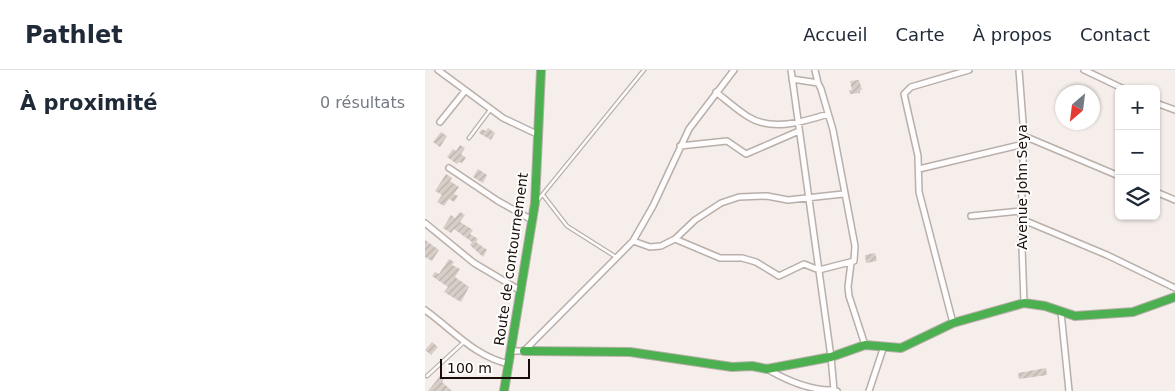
<!DOCTYPE html>
<html lang="fr">
<head>
<meta charset="utf-8">
<style>
	:root { --surface:#fff; --page:#f2f2f3; --text:#1f2937; --muted:#747a83; --line:#e0e1e3 }
	body { margin:0; font-family:"DejaVu Sans",sans-serif; background:var(--page); color:var(--text) }
	.controls { position:absolute; right:15px; top:15px; display:grid; overflow:hidden; border-radius:8px; box-shadow:0 1px 4px #0004 }
	.controls button { width:45px; height:45px; display:grid; place-items:center; padding:0; border:0; border-bottom:1px solid var(--line); background:var(--surface); color:var(--text); font:25px sans-serif }
	.compass { position:absolute; left:630px; top:15px; width:45px; height:45px; border-radius:50%; background:var(--surface); box-shadow:0 1px 4px #0004; rotate:208deg }
	.scale { position:absolute; left:15px; bottom:12px; width:90px; box-sizing:border-box; padding-left:5px; border:2px solid #1a0d07; border-top:0; font-size:14px; line-height:18px; white-space:nowrap; color:#1a0d07; -webkit-text-stroke:4px #fdfdfd; paint-order:stroke }
	.list { margin:0; padding:0; list-style:none }
	h2 { display:flex; justify-content:space-between; align-items:center; height:65px; margin:0; padding:0 20px; font-size:21px }
	h2 small { font-size:16px; font-weight:400; color:var(--muted) }
	.icon { flex:none; width:28px; height:28px; fill:none; stroke:currentColor; stroke-width:2; stroke-linecap:round; stroke-linejoin:round }
	.map { position:relative; flex:none; width:750px; height:321px; overflow:hidden }
	header { display:flex; align-items:center; gap:30px; box-sizing:border-box; height:70px; padding:0 25px; background:var(--surface); border-bottom:1px solid var(--line) }
	header strong { font-size:24px }
	nav { display:flex; gap:28px; margin-inline-start:auto; font-size:18px }
	main { display:flex }
	aside { flex:1; background:var(--surface) }
	.map>svg:first-child { display:block }
	.building { fill:url(#building-hatch) }
	.lines { fill:none; stroke-linecap:round; stroke-linejoin:round }
	.lane-casing { stroke:#b9afaa; stroke-width:5 }
	.street-casing { stroke:#b9afaa; stroke-width:8 }
	.fast-casing { stroke:#b9afaa; stroke-width:10 }
	.lane { stroke:#fefcfc; stroke-width:2.5 }
	.street { stroke:#fefcfc; stroke-width:5 }
	.fast { stroke:#4caf50; stroke-width:8 }
	.labels { text-anchor:middle; dominant-baseline:central; stroke-width:4; stroke-linejoin:round; paint-order:stroke }
	.street-label { font-size:14px; fill:#1a0d07; stroke:#fdfdfd }
</style>
</head>
<body>
<header>
<strong>Pathlet</strong>
<nav><a>Accueil</a><a>Carte</a><a>À propos</a><a>Contact</a></nav>
</header>
<main>
<aside>
<h2>À proximité<small>0 résultats</small></h2>
<ul class="list">
</ul>
</aside>
<div class="map">
<svg width="750" height="321" viewBox="0 0 750 321">
	<defs>
		<pattern id="building-hatch" width="6" height="6" patternUnits="userSpaceOnUse" patternTransform="scale(1.25)"><rect width="6" height="6" fill="#d8cec8"/><path d="M-1 1l2-2M0 6l6-6M5 7l2-2" fill="none" stroke="#b9b0aa"/></pattern>
	</defs>
	<rect width="100%" height="100%" fill="#f6eeea"/>
	<!-- building -->
	<path class="building" d="M 434,10 L 437,20 L 435,20 L 435,23 L 425,24 L 424,20 L 427,20 L 425,11 Z
		M 63,58 L 70,63 L 66,70 L 54,63 L 57,59 L 61,61 Z
		M 16,62 L 22,66 L 15,77 L 8,72 Z
		M 35,75 L 40,78 L 36,84 L 41,88 L 37,93 L 34,92 L 32,94 L 22,87 L 28,79 L 31,81 Z
		M 53,99 L 62,105 L 58,113 L 48,107 Z
		M 21,104 L 27,108 L 25,111 L 34,117 L 29,124 L 33,126 L 29,132 L 24,129 L 19,136 L 12,132 L 17,125 L 10,121 Z
		M 35,142 L 40,145 L 35,152 L 48,160 L 45,164 L 53,169 L 51,172 L 62,180 L 58,187 L 45,175 L 47,172 L 29,159 L 26,163 L 18,158 L 26,145 L 30,148 Z
		M 0,170 L 14,180 L 7,191 L 0,187 Z
		M 450,183 L 452,191 L 441,193 L 440,185 Z
		M 24,189 L 29,192 L 27,195 L 35,199 L 30,207 L 44,217 L 36,232 L 19,222 L 23,217 L 7,206 L 10,202 L 14,204 Z
		M 7,272 L 13,277 L 6,285 L 0,280 Z
		M 621,298 L 622,305 L 594,309 L 593,303 Z
		M 15,306 L 19,309 L 17,312 L 27,321 L 3,321 Z"/>
	<g class="lines">
		<!-- lane casing -->
		<g class="lane-casing">
			<path id="lane" d="M 44,68 L 65,40
				M 118,125 L 142,156 L 191,187
				M 113,130 L 219,0
				M 2,306 L 39,272"/>
		</g>
		<!-- street casing -->
		<g class="street-casing">
			<path id="street" d="M 13,0 L 78,48 L 114,65
				M 366,0 L 406,287 L 409,320 L 412,321
				M 390,0 L 393,13
				M 594,0 L 599,66 L 596,149 L 599,233
				M 659,0 L 699,19
				M 291,22 C 301,30 311,39 322,46 C 346,62 378,52 403,44
				M 731,33 L 750,40
				M 15,52 L 40,21
				M 599,66 L 694,106
				M 255,76 L 302,71 L 321,84 L 374,61
				M 24,98 L 73,131 L 107,150
				M 494,99 L 599,74
				M 731,122 L 750,130
				M 546,146 L 596,141
				M 596,149 L 682,185 L 750,218
				M 0,153 L 49,193 L 96,221
				M 250,169 L 295,188 L 317,188 L 331,192 L 354,206 L 379,194 L 394,200 L 429,191 L 430,176 L 408,60 L 396,19 L 393,13 L 367,9
				M 208,171 L 225,177 L 236,176 L 250,169 L 270,150 L 296,133 L 314,127 L 342,126 L 363,130 L 418,124
				M 426,193 L 423,217 L 424,226 L 440,275
				M 0,240 C 27,259 50,287 84,294
				M 636,242 L 644,321
				M 528,253 L 494,122 L 493,86 L 479,24 L 486,17 L 544,0
				M 86,281 L 99,281 L 208,171 L 228,136 L 264,59 L 309,0
				M 342,299 C 361,310 386,321 409,320
				M 444,321 L 459,276"/>
		</g>
		<!-- fast casing -->
		<g class="fast-casing">
			<path id="fast" d="M 99,281 L 205,282 L 307,297 L 327,296 L 342,299 L 406,287 L 440,275 L 476,278 L 528,253 L 599,233 L 620,236 L 650,246 L 708,242 L 750,227
				M 79,321 L 110,133 L 116,0"/>
		</g>
		<!-- lane -->
		<use href="#lane" class="lane"/>
		<!-- street -->
		<use href="#street" class="street"/>
		<!-- fast -->
		<use href="#fast" class="fast"/>
	</g>
	<g class="labels">
		<!-- street labels -->
		<g class="street-label">
			<text transform="translate(597 117) rotate(-90)">Avenue John Seya</text>
			<text transform="translate(86 189) rotate(-82)">Route de contournement</text>
		</g>
	</g>
</svg>
<div class="controls">
<button>+</button>
<button>−</button>
<button><svg class="icon" aria-label="layers" viewBox="0 0 24 24"><path d="M12 4l9 5-9 5-9-5zM3 14l9 5 9-5"/></svg></button>
</div>
<svg class="compass" viewBox="-18 -18 36 36"><path d="M0-13l5 13h-10z" fill="#e53935"/><path d="M0 13l5-13h-10z" fill="#747a83"/></svg>
<div class="scale">100 m</div>
</div>
</main>
</body>
</html>
